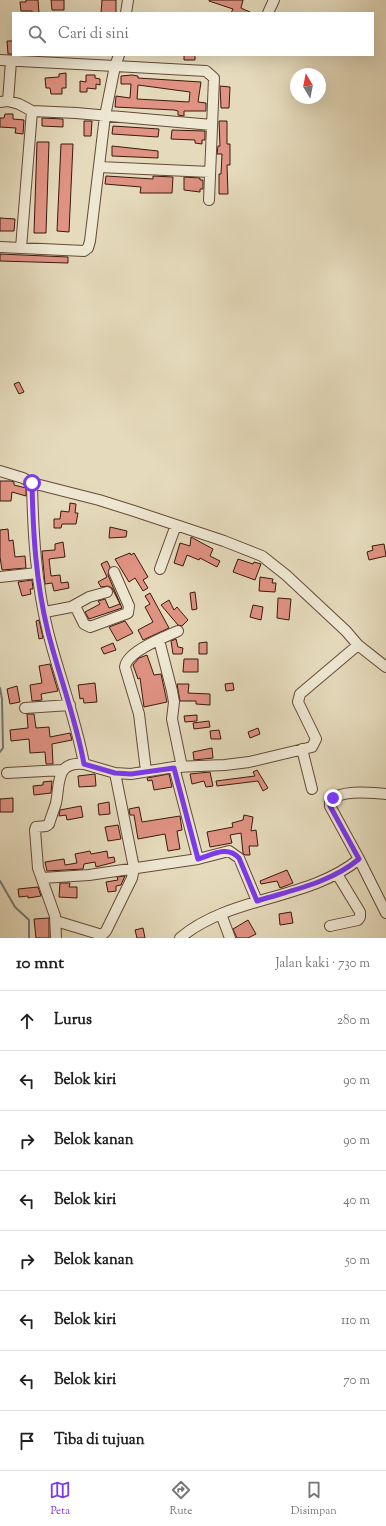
<!DOCTYPE html>
<html lang="id">
<head>
<meta charset="utf-8">
<style>
	:root { --surface:#fff; --page:#f2f2f2; --text:#202124; --muted:#757577; --line:#e0e0e0; --accent:#7c3aed }
	body { margin:0; font-family:"Sorts Mill Goudy",serif; background:var(--page); color:var(--text) }
	.compass { position:absolute; left:290px; top:68px; width:36px; height:36px; border-radius:50%; background:var(--surface); box-shadow:0 4px 16px #0002; rotate:350deg }
	.stop { position:absolute; width:12px; height:12px; margin:-9px; border:3px solid #7c3aed; border-radius:50%; background:#fff }
	.stop.end { background:#7c3aed; border-color:#fff; box-shadow:0 1px 4px #0008 }
	.list { margin:0; padding:0; list-style:none }
	h2 { display:flex; justify-content:space-between; align-items:center; height:52px; margin:0; padding:0 16px; font-size:17px }
	h2 small { font-size:13px; font-weight:400; color:var(--muted) }
	.list li { display:grid; grid-template-columns:26px 1fr auto; gap:12px; align-items:center; box-sizing:border-box; height:60px; padding:0 16px; border-top:1px solid var(--line) }
	.list b { display:block; font-size:15px; white-space:nowrap }
	.list em { font-size:13px; font-style:normal; color:var(--muted) }
	.icon { flex:none; width:22px; height:22px; fill:none; stroke:currentColor; stroke-width:2; stroke-linecap:round; stroke-linejoin:round }
	.map { position:relative; flex:none; width:386px; height:938px; overflow:hidden }
	.search { position:absolute; background:var(--surface); box-shadow:0 4px 16px #0002; left:12px; right:12px; top:12px; height:44px; display:flex; align-items:center; gap:10px; box-sizing:border-box; padding:0 14px; border-radius:0px; color:var(--muted); font-size:15px }
	.sheet { height:532px; background:var(--surface) }
	nav { display:flex; justify-content:space-around; align-items:center; box-sizing:border-box; height:56px; border-top:1px solid var(--line); background:var(--surface); font-size:11px; color:var(--muted) }
	nav a { display:grid; justify-items:center; gap:2px }
	nav .on { color:var(--accent) }
	.map>svg:first-child { display:block }
	.lines { fill:none; stroke-linecap:round; stroke-linejoin:round }
	.stream { stroke:#727a73; stroke-width:2 }
	.building { fill:#e09383; stroke:#3b190c; fill-rule:evenodd }
	.minor-casing { stroke:#664a38; stroke-width:12 }
	.minor { stroke:#eee8d3; stroke-width:10 }
	.route { stroke:#7c3aed; stroke-width:5 }
</style>
</head>
<body>
<div class="map">
<svg width="386" height="938" viewBox="0 0 386 938">
	<rect width="100%" height="100%" fill="#e5dbbc"/>
	<filter id="stains"><feTurbulence type="fractalNoise" baseFrequency=".005" numOctaves="4"/><feColorMatrix values="0 0 0 0 .2 0 0 0 0 .09 0 0 0 0 .02 0 0 0 .5 -.17"/></filter>
	<radialGradient id="worn" r=".72"><stop offset=".6" stop-color="#630" stop-opacity="0"/><stop offset="1" stop-color="#630" stop-opacity=".3"/></radialGradient>
	<g class="lines">
		<!-- stream -->
		<path class="stream" d="M 0,688 L 2,699 L 3,748 L 0,752
			M 0,881 L 15,907 L 29,920 L 29,938"/>
	</g>
	<!-- building -->
	<path class="building" d="M 26,0 L 38,0 L 39,13 L 32,13 L 32,11 L 21,11 L 20,2 L 26,2 Z
		M 51,0 L 64,0 L 64,10 L 52,10 Z
		M 102,0 L 116,0 L 116,13 L 101,13 Z
		M 209,0 L 243,0 L 241,8 L 252,13 L 231,13 L 233,9 L 209,1 Z
		M 7,41 L 13,41 L 13,54 L 8,54 Z
		M 184,55 L 195,55 L 195,60 L 184,60 Z
		M 66,73 L 66,88 L 62,88 L 62,94 L 51,94 L 50,88 L 46,88 L 45,78 L 59,77 L 59,74 Z
		M 86,75 L 95,75 L 95,78 L 100,79 L 100,85 L 96,84 L 96,89 L 87,88 L 87,92 L 80,92 L 80,81 L 86,82 Z
		M 132,75 L 138,76 L 138,78 L 201,82 L 198,102 L 206,103 L 206,111 L 184,111 L 184,116 L 178,115 L 178,111 L 174,110 L 115,107 L 116,96 L 130,98 L 131,84 L 121,84 L 121,76 ZM 138,85 L 190,92 L 189,102 L 137,99 Z
		M 220,86 L 230,87 L 229,108 L 221,108 Z
		M 5,114 L 13,114 L 13,119 L 24,120 L 23,134 L 15,133 L 16,128 L 0,127 L 0,118 L 4,118 Z
		M 42,118 L 63,119 L 63,127 L 42,126 Z
		M 84,121 L 92,121 L 91,136 L 84,136 Z
		M 219,121 L 227,121 L 227,144 L 230,144 L 230,165 L 227,165 L 228,194 L 219,194 L 219,174 L 221,174 L 222,154 L 217,154 L 218,146 L 220,146 Z
		M 113,126 L 159,129 L 158,137 L 112,134 Z
		M 172,130 L 205,131 L 205,140 L 202,140 L 202,144 L 195,143 L 195,140 L 171,139 Z
		M 37,142 L 49,142 L 46,233 L 34,233 Z
		M 61,144 L 73,144 L 69,232 L 57,231 Z
		M 112,146 L 158,151 L 158,158 L 112,156 Z
		M 106,176 L 153,179 L 153,176 L 173,177 L 172,193 L 140,193 L 141,187 L 105,184 Z
		M 184,177 L 200,178 L 200,180 L 203,180 L 203,189 L 200,189 L 200,192 L 184,190 Z
		M 0,218 L 15,219 L 14,231 L 0,231 Z
		M 0,254 L 68,257 L 68,263 L 0,261 Z
		M 19,382 L 24,392 L 19,394 L 14,384 Z
		M 0,481 L 11,481 L 14,482 L 14,485 L 26,488 L 26,496 L 12,492 L 11,501 L 0,501 Z
		M 70,503 L 76,504 L 75,513 L 78,513 L 76,524 L 62,524 L 61,528 L 54,528 L 54,519 L 60,519 L 61,511 L 69,512 Z
		M 110,527 L 127,531 L 126,537 L 109,538 Z
		M 8,529 L 9,541 L 13,540 L 15,557 L 25,556 L 26,568 L 2,570 L 0,557 L 0,530 Z
		M 191,537 L 213,549 L 210,556 L 220,561 L 217,567 L 200,558 L 199,560 L 187,555 L 183,566 L 174,563 L 180,543 L 190,546 Z
		M 63,542 L 65,557 L 49,559 L 51,576 L 60,575 L 61,583 L 68,582 L 69,588 L 54,591 L 52,583 L 45,584 L 42,551 L 55,550 L 55,544 Z
		M 384,544 L 386,556 L 369,560 L 367,552 L 373,550 L 372,546 Z
		M 130,553 L 131,555 L 134,553 L 148,577 L 143,580 L 148,588 L 143,591 L 135,578 L 129,582 L 115,559 Z
		M 238,559 L 253,564 L 254,562 L 261,564 L 255,580 L 233,572 Z
		M 107,561 L 110,567 L 108,575 L 122,608 L 89,619 L 85,612 L 100,604 L 98,601 L 105,599 L 109,608 L 120,604 L 112,588 L 108,586 L 101,587 L 98,582 L 107,577 L 101,564 Z
		M 260,577 L 273,579 L 272,583 L 276,583 L 275,592 L 259,591 Z
		M 32,580 L 33,589 L 30,589 L 31,594 L 22,596 L 18,582 Z
		M 195,592 L 197,609 L 192,610 L 190,593 Z
		M 150,593 L 169,628 L 143,640 L 138,630 L 153,622 L 145,607 L 150,604 L 145,596 Z
		M 278,598 L 291,599 L 289,620 L 277,618 Z
		M 169,600 L 174,610 L 177,607 L 188,620 L 182,626 L 178,625 L 161,605 Z
		M 253,605 L 263,607 L 261,620 L 250,617 Z
		M 39,620 L 43,638 L 39,639 L 36,621 Z
		M 125,621 L 133,633 L 117,641 L 109,627 Z
		M 176,639 L 178,647 L 183,648 L 182,654 L 173,654 L 171,641 Z
		M 207,642 L 207,654 L 199,654 L 199,643 Z
		M 113,643 L 116,650 L 104,654 L 101,648 Z
		M 147,655 L 154,675 L 161,674 L 167,702 L 144,707 L 140,678 L 138,679 L 133,665 L 139,658 Z
		M 184,659 L 198,659 L 198,672 L 183,672 Z
		M 50,664 L 58,691 L 41,694 L 42,700 L 32,701 L 30,685 L 42,683 L 39,666 Z
		M 95,683 L 97,702 L 84,703 L 83,698 L 80,699 L 78,685 Z
		M 233,683 L 234,690 L 226,691 L 225,684 Z
		M 177,684 L 189,684 L 188,693 L 210,694 L 210,705 L 196,704 L 196,701 L 180,701 Z
		M 17,686 L 20,702 L 10,704 L 7,689 Z
		M 27,714 L 34,714 L 36,728 L 49,727 L 50,737 L 70,733 L 72,740 L 52,744 L 53,764 L 46,764 L 45,752 L 30,753 L 29,739 L 11,741 L 10,730 L 28,728 Z
		M 197,715 L 197,721 L 185,722 L 184,716 Z
		M 209,721 L 210,727 L 194,729 L 193,723 Z
		M 258,728 L 260,734 L 250,738 L 248,732 Z
		M 219,730 L 221,739 L 211,739 L 210,731 Z
		M 212,748 L 213,758 L 194,760 L 193,752 Z
		M 257,770 L 268,788 L 263,791 L 258,781 L 217,786 L 216,781 L 255,776 L 253,772 Z
		M 210,772 L 213,786 L 206,787 L 204,781 L 192,784 L 190,774 Z
		M 95,774 L 96,786 L 79,787 L 78,776 Z
		M 169,774 L 172,787 L 154,790 L 152,780 L 148,781 L 147,778 Z
		M 52,781 L 51,793 L 34,795 L 33,786 L 43,785 L 43,782 Z
		M 13,798 L 13,812 L 0,812 L 0,799 Z
		M 109,802 L 110,814 L 99,815 L 98,804 Z
		M 81,806 L 83,817 L 67,820 L 66,815 L 59,816 L 60,810 Z
		M 139,807 L 142,822 L 180,816 L 182,830 L 177,831 L 180,849 L 168,851 L 165,834 L 138,839 L 134,815 L 130,815 L 129,809 Z
		M 244,815 L 253,817 L 251,831 L 256,830 L 258,846 L 249,846 L 250,855 L 245,855 L 243,853 L 241,833 L 230,835 L 232,843 L 210,847 L 207,832 L 233,827 L 232,823 L 243,820 Z
		M 118,825 L 121,839 L 108,841 L 105,827 Z
		M 90,851 L 91,854 L 107,851 L 108,858 L 114,857 L 115,862 L 96,867 L 95,862 L 84,864 L 83,869 L 47,871 L 45,862 L 64,859 L 65,865 L 77,863 L 75,854 Z
		M 287,870 L 293,883 L 280,888 L 277,881 L 261,884 L 260,881 Z
		M 125,876 L 121,885 L 116,886 L 116,891 L 108,892 L 106,882 L 118,880 L 117,877 Z
		M 60,883 L 70,883 L 69,887 L 77,887 L 77,898 L 59,897 Z
		M 38,887 L 41,896 L 28,898 L 28,896 L 19,897 L 18,889 Z
		M 291,912 L 293,923 L 280,925 L 279,914 Z
		M 49,918 L 49,938 L 36,938 L 34,919 Z
		M 248,920 L 256,934 L 248,938 L 237,938 L 233,929 Z
		M 143,928 L 145,938 L 137,938 L 135,930 Z"/>
	<g class="lines">
		<!-- minor casing -->
		<g class="minor-casing">
			<path id="minor" d="M 126,13 L 128,0
				M 268,13 L 274,0
				M 119,55 L 115,66 L 206,71 L 214,78 L 209,200
				M 0,60 L 115,66 L 105,116 L 90,241 L 88,248 L 84,251 L 0,247
				M 8,101 L 19,104 L 32,111 L 21,248
				M 0,102 L 8,101 L 11,61
				M 32,111 L 76,113 L 212,125
				M 99,167 L 210,172
				M 0,471 L 23,478 L 32,483 L 99,500 L 134,511 L 224,541 L 262,556 L 286,575 L 346,631 L 358,645 L 386,667
				M 32,483 C 33,534 36,583 48,632 C 59,676 76,719 84,764 L 115,773 L 131,774 L 174,767 L 225,765 L 249,762 L 312,747 L 316,739 L 298,702 L 300,694 L 358,645
				M 160,569 L 176,525
				M 0,577 L 37,573
				M 71,607 L 89,597 L 107,592
				M 45,612 L 71,607 L 76,608 L 84,624 L 90,627 L 128,613 L 129,606 L 114,572
				M 159,640 L 172,691 L 174,702 L 172,719 L 182,767
				M 25,708 L 70,705
				M 302,749 L 312,789
				M 174,767 L 198,859
				M 146,771 L 139,714 L 125,667 C 127,651 165,637 178,631
				M 7,773 L 62,770
				M 359,859 L 386,913
				M 42,878 L 89,875 L 198,859 L 229,851 L 239,858 L 257,901
				M 221,914 L 230,938
				M 56,921 L 102,935 L 106,931 L 132,878 L 134,868 L 115,773
				M 330,926 L 358,920 L 360,917 L 360,912 L 337,874
				M 56,938 L 55,916 L 38,868 L 35,830 L 36,827 L 46,826 L 49,824 C 51,817 54,810 56,803 C 60,784 55,761 84,764
				M 180,938 C 231,895 308,901 359,859 L 330,806 L 330,801 C 341,789 371,793 386,794"/>
		</g>
		<!-- minor -->
		<use href="#minor" class="minor"/>
	</g>
	<g class="lines">
		<!-- route -->
		<path class="route" d="M 32,483 C 33,534 36,583 48,632 C 59,676 76,719 84,764 L 115,773 L 131,774 L 174,768 L 198,859 C 212,855 227,845 239,858 L 257,901 C 292,890 330,883 359,859 L 330,806 L 330,801 L 333,798"/>
	</g>
	<rect width="100%" height="100%" filter="url(#stains)"/>
	<rect width="100%" height="100%" fill="url(#worn)"/>
</svg>
<svg class="compass" viewBox="-18 -18 36 36"><path d="M0-13l5 13h-10z" fill="#e53935"/><path d="M0 13l5-13h-10z" fill="#757577"/></svg>
<div class="stop" style="left:32px;top:483px"></div>
<div class="stop end" style="left:333px;top:798px"></div>
<div class="search"><svg class="icon" aria-label="search" viewBox="0 0 24 24"><circle cx="10" cy="10" r="6"/><path d="M15 15l6 6"/></svg>Cari di sini</div>
</div>
<section class="sheet">
<h2>10 mnt<small>Jalan kaki · 730 m</small></h2>
<ul class="list">
<li><svg class="icon" aria-label="ahead" viewBox="0 0 24 24"><path d="M12 20V5M6 11l6-6 6 6"/></svg><div><b>Lurus</b></div><em>280 m</em></li>
<li><svg class="icon" aria-label="left" viewBox="0 0 24 24"><path d="M17 20v-9H6M10 6l-5 5 5 5"/></svg><div><b>Belok kiri</b></div><em>90 m</em></li>
<li><svg class="icon" aria-label="right" viewBox="0 0 24 24"><path d="M7 20v-9h11M14 6l5 5-5 5"/></svg><div><b>Belok kanan</b></div><em>90 m</em></li>
<li><svg class="icon" aria-label="left" viewBox="0 0 24 24"><path d="M17 20v-9H6M10 6l-5 5 5 5"/></svg><div><b>Belok kiri</b></div><em>40 m</em></li>
<li><svg class="icon" aria-label="right" viewBox="0 0 24 24"><path d="M7 20v-9h11M14 6l5 5-5 5"/></svg><div><b>Belok kanan</b></div><em>50 m</em></li>
<li><svg class="icon" aria-label="left" viewBox="0 0 24 24"><path d="M17 20v-9H6M10 6l-5 5 5 5"/></svg><div><b>Belok kiri</b></div><em>110 m</em></li>
<li><svg class="icon" aria-label="left" viewBox="0 0 24 24"><path d="M17 20v-9H6M10 6l-5 5 5 5"/></svg><div><b>Belok kiri</b></div><em>70 m</em></li>
<li><svg class="icon" aria-label="arrive" viewBox="0 0 24 24"><path d="M6 21V4h12l-3 4 3 4H6"/></svg><div><b>Tiba di tujuan</b></div></li>
</ul>
</section>
<nav>
<a class="on"><svg class="icon" aria-label="map" viewBox="0 0 24 24"><path d="M3 6l6-2 6 2 6-2v14l-6 2-6-2-6 2zM9 4v14M15 6v14"/></svg>Peta</a>
<a><svg class="icon" aria-label="directions" viewBox="0 0 24 24"><path d="M12 3l9 9-9 9-9-9zM9 14v-3h6M13 9l2 2-2 2"/></svg>Rute</a>
<a><svg class="icon" aria-label="saved" viewBox="0 0 24 24"><path d="M7 4h10v16l-5-4-5 4z"/></svg>Disimpan</a>
</nav>
</body>
</html>
